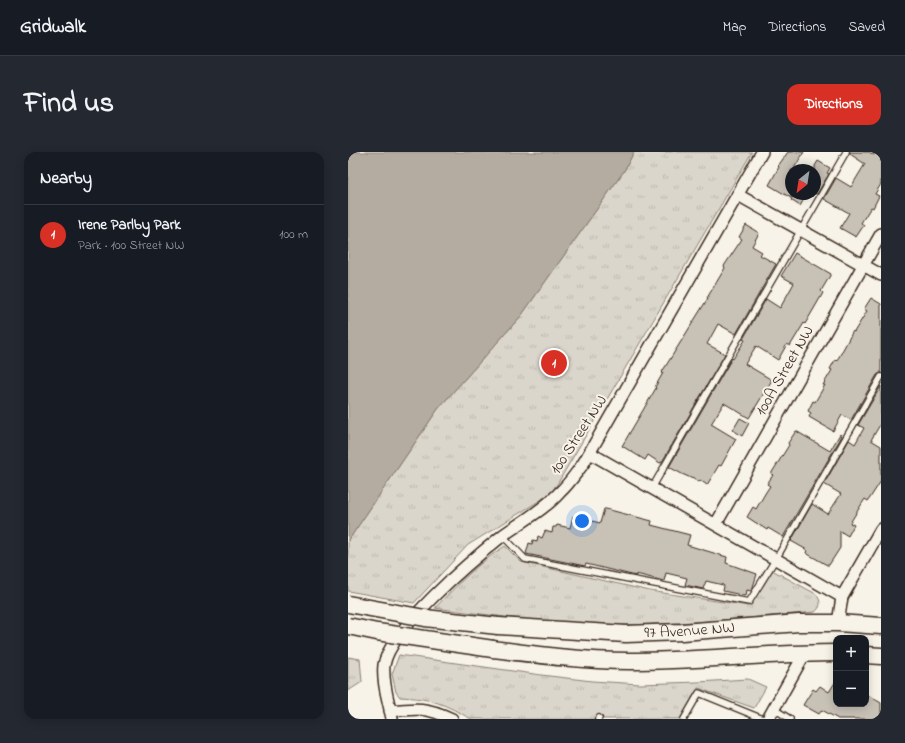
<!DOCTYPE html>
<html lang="en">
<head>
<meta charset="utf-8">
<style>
	:root { --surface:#171b24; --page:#242831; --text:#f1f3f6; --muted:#9ea1a6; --line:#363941; --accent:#d93025 }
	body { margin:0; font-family:"Indie Flower",sans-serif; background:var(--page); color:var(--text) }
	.controls { position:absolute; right:12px; bottom:12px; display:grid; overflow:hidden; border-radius:8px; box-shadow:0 2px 10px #0003 }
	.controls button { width:36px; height:36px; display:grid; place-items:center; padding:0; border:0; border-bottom:1px solid var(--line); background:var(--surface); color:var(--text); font:20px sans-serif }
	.compass { position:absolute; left:437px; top:12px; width:36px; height:36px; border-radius:50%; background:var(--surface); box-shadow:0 2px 10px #0003; rotate:210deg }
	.you { position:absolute; left:234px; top:369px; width:14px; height:14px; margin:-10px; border:3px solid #fff; border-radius:50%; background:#1a73e8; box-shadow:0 0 0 6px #1a73e833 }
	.badge { display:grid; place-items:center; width:26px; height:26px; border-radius:50%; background:var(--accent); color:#fff; font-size:13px; font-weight:700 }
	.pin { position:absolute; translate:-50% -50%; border:2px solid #fff; box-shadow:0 1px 4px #0006 }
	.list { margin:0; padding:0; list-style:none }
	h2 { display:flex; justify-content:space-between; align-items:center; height:52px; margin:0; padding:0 16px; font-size:17px }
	h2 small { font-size:13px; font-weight:400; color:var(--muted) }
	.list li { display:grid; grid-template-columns:26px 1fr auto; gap:12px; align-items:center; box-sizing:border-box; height:60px; padding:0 16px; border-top:1px solid var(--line) }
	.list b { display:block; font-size:15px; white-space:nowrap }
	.list p { margin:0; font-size:13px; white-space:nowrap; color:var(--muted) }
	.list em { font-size:13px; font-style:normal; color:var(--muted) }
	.map { position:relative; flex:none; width:533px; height:567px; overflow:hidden; border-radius:12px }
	header { display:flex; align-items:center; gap:24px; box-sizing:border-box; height:56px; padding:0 20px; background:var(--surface); border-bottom:1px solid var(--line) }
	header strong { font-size:19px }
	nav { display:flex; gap:22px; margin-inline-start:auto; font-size:14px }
	.intro { display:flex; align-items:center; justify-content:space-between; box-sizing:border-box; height:96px; padding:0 24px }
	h1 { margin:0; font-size:28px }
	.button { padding:10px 18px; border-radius:12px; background:var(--accent); color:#fff; font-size:14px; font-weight:700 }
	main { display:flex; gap:24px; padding:0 24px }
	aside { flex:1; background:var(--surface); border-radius:12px; box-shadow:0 2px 10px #0003 }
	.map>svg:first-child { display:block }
	.park { fill:url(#park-tufts); stroke:#8b8074 }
	.water { fill:#b4aca0; stroke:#84786c }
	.building { fill:#c8c1b6; stroke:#3b2a1e }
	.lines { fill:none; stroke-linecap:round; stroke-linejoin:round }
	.service-casing { stroke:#3b2a1e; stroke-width:8 }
	.minor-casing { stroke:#3b2a1e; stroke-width:14 }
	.secondary-casing { stroke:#3b2a1e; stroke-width:19 }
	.service { stroke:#f7f3e8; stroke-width:5.5 }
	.minor { stroke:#f7f3e8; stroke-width:11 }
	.secondary { stroke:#f7f3e8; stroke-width:16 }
	.secondary-bridge-casing { stroke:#3b2a1e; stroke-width:19; stroke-linecap:butt }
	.secondary-bridge { stroke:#f7f3e8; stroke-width:16 }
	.labels { text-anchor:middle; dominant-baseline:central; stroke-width:4; stroke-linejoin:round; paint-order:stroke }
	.street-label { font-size:16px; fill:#3b2a1e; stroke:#f7f3e8 }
</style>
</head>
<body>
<header>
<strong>Gridwalk</strong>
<nav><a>Map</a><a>Directions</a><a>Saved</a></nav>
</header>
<div class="intro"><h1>Find us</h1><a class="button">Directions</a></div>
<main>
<aside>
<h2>Nearby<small></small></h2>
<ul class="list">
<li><span class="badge">1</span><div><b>Irene Parlby Park</b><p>Park · 100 Street NW</p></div><em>100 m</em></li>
</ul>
</aside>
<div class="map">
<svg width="533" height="567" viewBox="0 0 533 567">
	<defs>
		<pattern id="park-tufts" width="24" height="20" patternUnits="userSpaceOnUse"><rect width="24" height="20" fill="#dbd6cb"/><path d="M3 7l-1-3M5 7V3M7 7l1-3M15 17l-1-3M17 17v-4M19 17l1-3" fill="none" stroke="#bdb8ae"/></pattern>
	</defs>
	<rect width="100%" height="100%" fill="#f7f3e8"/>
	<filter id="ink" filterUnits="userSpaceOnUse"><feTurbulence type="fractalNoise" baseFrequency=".025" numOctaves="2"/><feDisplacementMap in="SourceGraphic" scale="8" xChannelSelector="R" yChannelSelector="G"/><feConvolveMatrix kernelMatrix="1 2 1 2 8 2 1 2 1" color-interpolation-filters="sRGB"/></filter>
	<g filter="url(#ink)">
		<!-- park -->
		<path class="park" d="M 286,0 L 404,0 L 204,341 L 120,393 L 66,451 L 0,439 L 0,389 L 90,257 L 173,164 L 276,19 Z
			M 157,394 L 173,410 L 302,439 L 401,454 L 424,418 L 468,442 C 473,449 474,454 467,460 C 402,466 338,472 273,473 C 211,473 149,464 87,456 C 109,433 130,411 157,394 Z
			M 51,503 L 193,523 L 244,529 L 292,532 L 350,530 L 400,527 L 418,535 L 406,556 L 350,536 L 332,567 L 123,567 C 97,552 83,546 52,545 L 48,540 L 44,522 Z
			M 0,505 L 12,507 L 14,530 L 0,539 Z"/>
		<!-- water -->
		<path class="water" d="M 0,0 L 286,0 L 276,19 L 173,164 L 90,257 L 0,389 Z"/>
		<!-- building -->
		<path class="building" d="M 440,0 L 456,0 L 445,18 L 443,18 L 443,46 L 421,33 L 431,15 L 430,14 Z
			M 502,0 L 521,0 L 526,3 L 528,0 L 533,0 L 533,32 L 527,42 L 531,44 L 525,56 L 523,55 L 513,71 L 516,73 L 508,85 L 492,76 L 501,61 L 476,47 L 488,26 L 503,35 L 517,12 L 502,2 Z
			M 470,9 L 482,16 L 479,21 L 481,22 L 469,42 L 467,42 L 467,14 Z
			M 446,42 L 459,42 L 452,54 L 443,48 Z
			M 398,73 L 411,81 L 404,94 L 414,100 L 412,103 L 428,112 L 388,182 L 370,172 L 359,192 L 377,202 L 314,310 L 312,311 L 300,303 L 297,308 L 274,294 L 308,236 L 307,235 L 315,221 L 314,220 L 360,146 L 359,146 L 377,116 L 376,114 L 394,87 L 391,85 Z
			M 447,101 L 483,122 L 473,139 L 475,141 L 457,172 L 456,171 L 442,194 L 439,192 L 430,208 L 408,194 L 397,212 L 424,228 L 401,266 L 376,251 L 363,272 L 388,287 L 373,314 L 371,313 L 359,333 L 352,328 L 351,330 L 344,325 L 343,326 L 334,322 L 321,315 L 384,206 L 385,207 L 397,188 L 395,187 L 418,147 L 432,156 L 446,131 L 433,124 Z
			M 523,146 L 533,152 L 533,221 L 529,223 L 503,268 L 494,263 L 485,279 L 461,265 L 463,261 L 460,259 L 465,249 L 467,250 L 477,233 L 475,233 L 484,218 L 482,217 L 487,208 L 488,209 L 491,205 L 505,179 L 506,180 L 519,159 L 516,157 Z
			M 533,234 L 533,271 L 523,288 L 533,294 L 533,329 L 520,349 L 517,347 L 515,350 L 502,371 L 506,373 L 500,384 L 492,379 L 492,396 L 481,413 L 479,413 L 458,401 L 459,398 L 443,389 L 464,352 L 480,362 L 493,342 L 476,332 L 501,288 L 507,292 L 516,276 L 510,273 Z
			M 392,266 L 401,271 L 394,284 L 385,278 Z
			M 448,279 L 482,299 L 492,282 L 494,284 L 435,385 L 420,376 L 419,378 L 399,365 L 405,355 L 408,357 L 418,340 L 422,334 L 419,332 L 425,323 L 423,322 L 441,293 L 440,291 Z
			M 256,357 L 258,357 L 304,369 L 303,373 L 342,383 L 339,393 L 379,405 L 378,411 L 409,422 L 405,435 L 403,439 L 399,438 L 398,444 L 375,439 L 376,434 L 375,433 L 358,429 L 355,437 L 337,433 L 339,426 L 318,421 L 316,429 L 288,422 L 288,424 L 238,412 L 237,414 L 178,402 L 181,391 L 184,392 L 185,388 L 189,389 L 190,384 L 194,386 L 197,379 L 204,381 L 205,375 L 208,375 L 209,373 L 222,376 L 225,364 L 252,371 Z
			M 488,529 L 488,552 L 518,552 L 518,546 L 520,543 L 533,551 L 533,567 L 490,567 L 474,558 L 471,562 L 455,553 L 465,537 L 468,539 L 472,534 L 481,540 Z"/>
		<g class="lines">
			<!-- service casing -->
			<g class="service-casing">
				<path id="service" d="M 304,336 L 498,0
					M 155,384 L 177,407 L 401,450 L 432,400 L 533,225
					M 426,557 L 442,567
					M 250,567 L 251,566
					M 336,567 L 351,541 L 415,567"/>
			</g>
			<!-- minor casing -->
			<g class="minor-casing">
				<path id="minor" d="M 390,43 L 533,123
					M 242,301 L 494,445
					M 368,372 L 533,82
					M 490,471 L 494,445 L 533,377
					M 42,559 C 69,556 79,555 104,567
					M 44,567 C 41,550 34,531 36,513 C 42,477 125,407 154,384 C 173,370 196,358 212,340 C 221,332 228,321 235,312 L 414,0
					M 420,567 L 457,501"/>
			</g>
			<!-- secondary casing -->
			<g class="secondary-casing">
				<g id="secondary">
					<path id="s1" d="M 150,474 L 278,482 L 334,480 L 451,471 L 490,471 L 533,474"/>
					<path d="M 145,497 C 191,503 236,509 281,509 C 350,509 419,501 488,501"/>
					<path d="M 518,503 L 533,504"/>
				</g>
			</g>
			<!-- service -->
			<use href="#service" class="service"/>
			<!-- minor -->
			<use href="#minor" class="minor"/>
			<!-- secondary -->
			<use href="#secondary" class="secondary"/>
			<!-- secondary-bridge casing -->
			<g class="secondary-bridge-casing">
				<path id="secondary-bridge" d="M 0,452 L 77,466 L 150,474
					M 0,474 L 29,480 L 145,497"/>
			</g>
			<!-- secondary-bridge -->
			<use href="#secondary-bridge" class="secondary-bridge"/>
		</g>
	</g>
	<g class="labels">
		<!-- street labels -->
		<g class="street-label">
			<text transform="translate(437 219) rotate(-60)">100A Street NW</text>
			<text transform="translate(231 283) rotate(-57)">100 Street NW</text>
			<text stroke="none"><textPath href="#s1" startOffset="192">97 Avenue NW</textPath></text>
		</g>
	</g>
</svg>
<div class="controls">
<button>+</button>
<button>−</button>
</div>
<svg class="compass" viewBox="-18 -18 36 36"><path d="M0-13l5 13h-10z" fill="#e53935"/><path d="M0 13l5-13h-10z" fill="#9ea1a6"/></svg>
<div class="you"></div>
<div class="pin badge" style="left:206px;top:211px">1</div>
</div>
</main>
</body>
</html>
